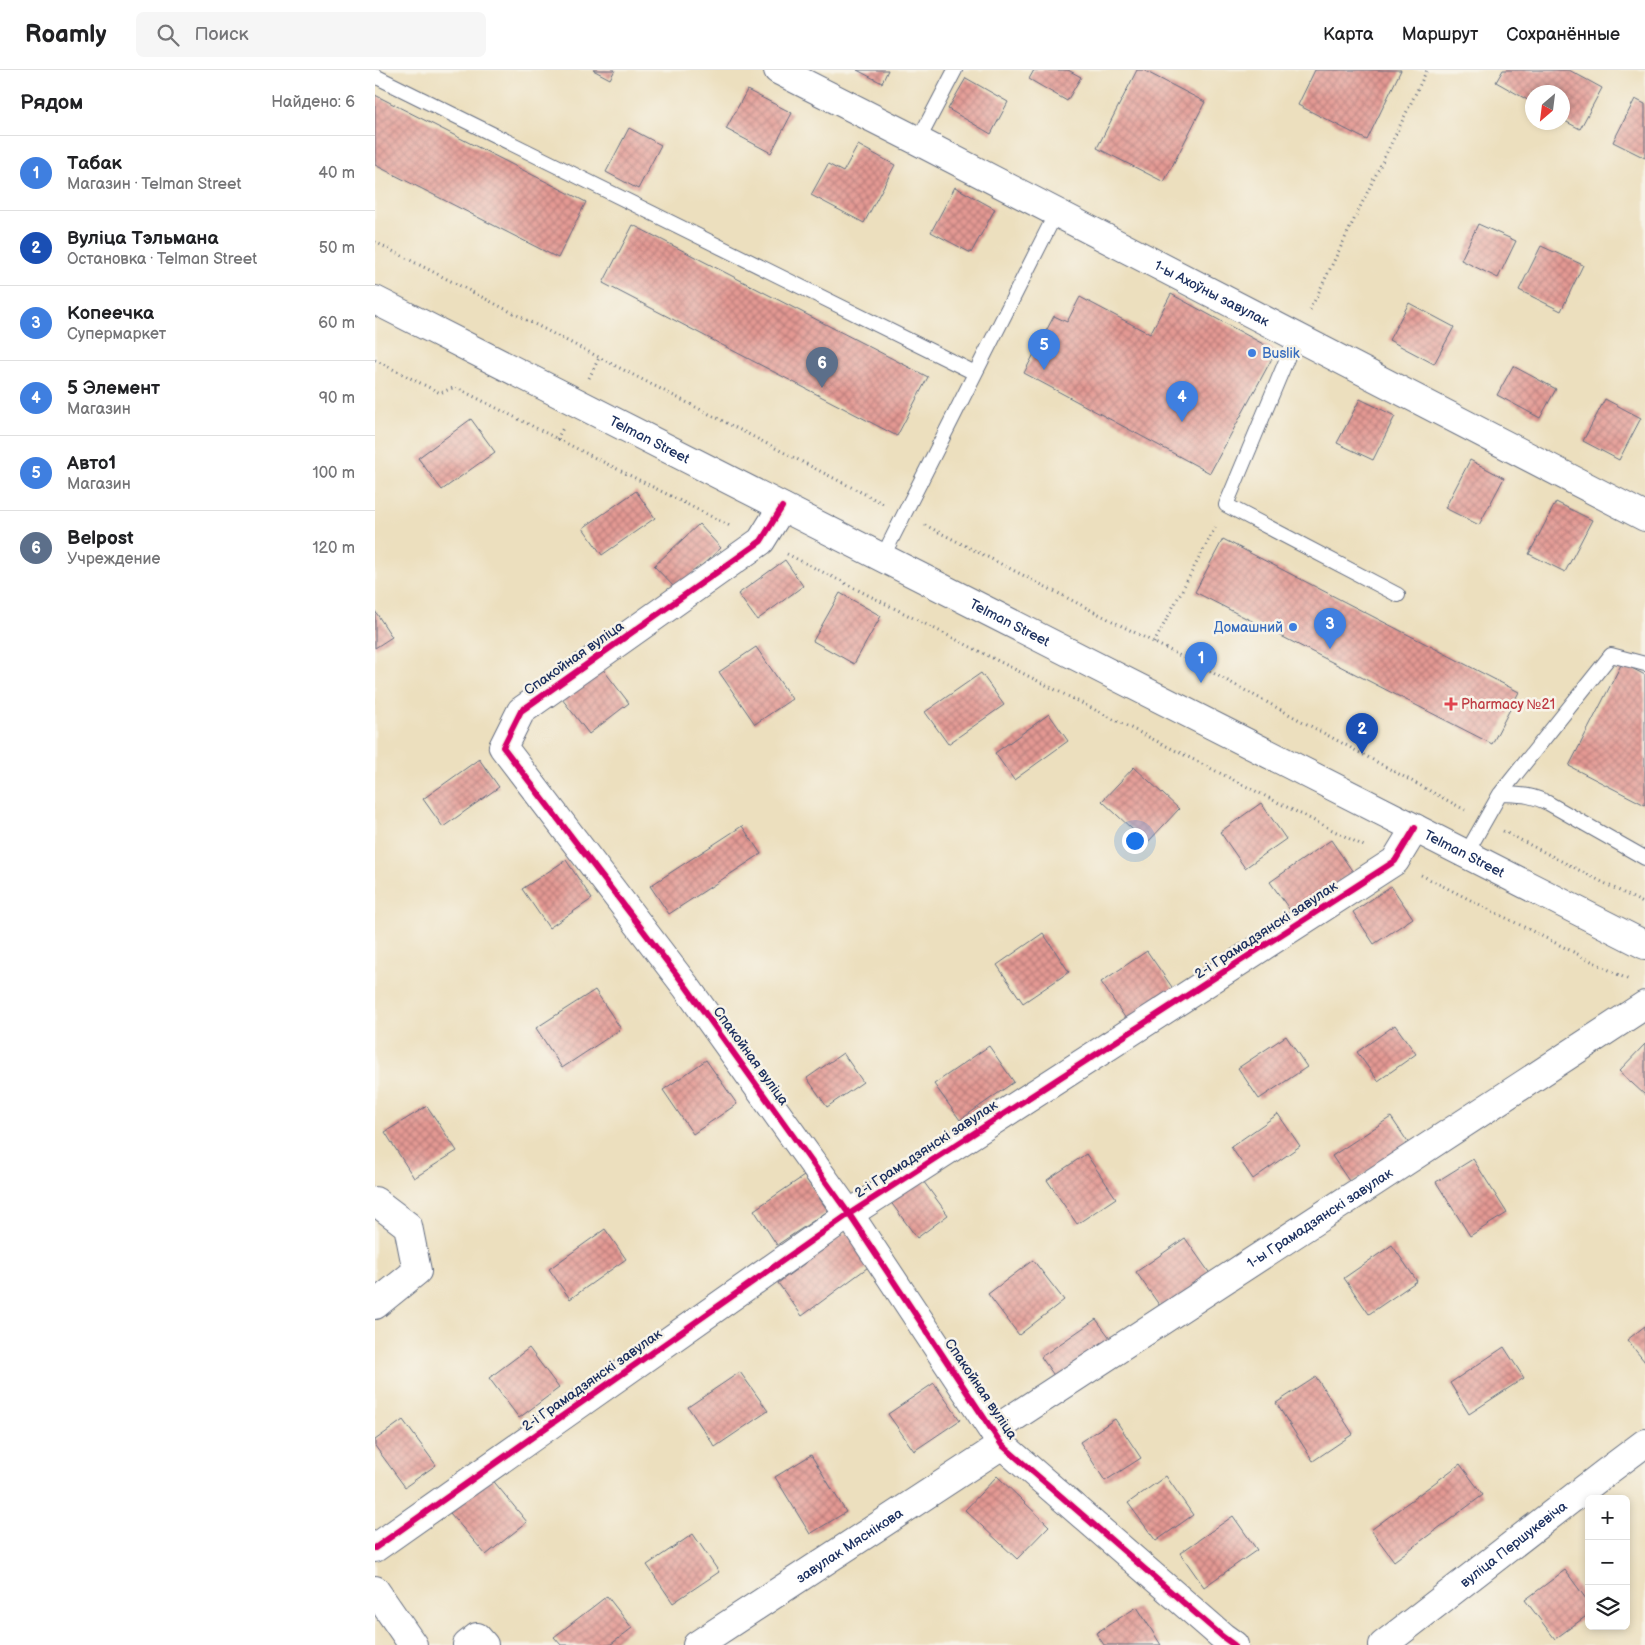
<!DOCTYPE html>
<html lang="ru">
<head>
<meta charset="utf-8">
<style>
	:root { --surface:#fff; --page:#f6f6f6; --text:#202124; --muted:#757577; --line:#e0e0e0; --accent:#d1495b }
	body { margin:0; font-family:"Balsamiq Sans",sans-serif; background:var(--page); color:var(--text) }
	.controls { position:absolute; right:15px; bottom:15px; display:grid; overflow:hidden; border-radius:8px; box-shadow:0 2px 8px #0003 }
	.controls button { width:45px; height:45px; display:grid; place-items:center; padding:0; border:0; border-bottom:1px solid var(--line); background:var(--surface); color:var(--text); font:25px sans-serif }
	.compass { position:absolute; left:1150px; top:15px; width:45px; height:45px; border-radius:50%; background:var(--surface); box-shadow:0 2px 8px #0003; rotate:208deg }
	.you { position:absolute; left:759px; top:770px; width:18px; height:18px; margin:-12px; border:4px solid #fff; border-radius:50%; background:#1a73e8; box-shadow:0 0 0 8px #1a73e833 }
	.badge { display:grid; place-items:center; width:32px; height:32px; border-radius:50%; background:var(--accent); color:#fff; font-size:16px; font-weight:700 }
	.pin { position:absolute; translate:-50% -41px; filter:drop-shadow(0 1px 2px #0008) }
	.pin::after { content:''; position:absolute; top:26px; width:18px; height:15px; background:inherit; clip-path:polygon(0 0,100% 0,50% 100%) }
	.list { margin:0; padding:0; list-style:none }
	h2 { display:flex; justify-content:space-between; align-items:center; height:65px; margin:0; padding:0 20px; font-size:21px }
	h2 small { font-size:16px; font-weight:400; color:var(--muted) }
	.list li { display:grid; grid-template-columns:32px 1fr auto; gap:15px; align-items:center; box-sizing:border-box; height:75px; padding:0 20px; border-top:1px solid var(--line) }
	.list b { display:block; font-size:19px; white-space:nowrap }
	.list p { margin:0; font-size:16px; white-space:nowrap; color:var(--muted) }
	.list em { font-size:16px; font-style:normal; color:var(--muted) }
	.icon { flex:none; width:28px; height:28px; fill:none; stroke:currentColor; stroke-width:2; stroke-linecap:round; stroke-linejoin:round }
	.map { position:relative; flex:none; width:1270px; height:1575px; overflow:hidden }
	header { display:flex; align-items:center; gap:30px; box-sizing:border-box; height:70px; padding:0 25px; background:var(--surface); border-bottom:1px solid var(--line) }
	header strong { font-size:24px }
	nav { display:flex; gap:28px; margin-inline-start:auto; font-size:18px }
	.search { width:350px; height:45px; background:var(--page); display:flex; align-items:center; gap:12px; box-sizing:border-box; padding:0 18px; border-radius:8px; color:var(--muted); font-size:19px }
	main { display:flex }
	aside { flex:1; background:var(--surface) }
	.map>svg:first-child { display:block }
	.building { fill:url(#building-cross-hatch) }
	.lines { fill:none; stroke-linecap:round; stroke-linejoin:round }
	.service-casing { stroke:#646d80; stroke-width:16 }
	.minor-casing { stroke:#646d80; stroke-width:30 }
	.secondary-casing { stroke:#646d80; stroke-width:30 }
	.path { stroke:#646d80; stroke-width:3; stroke-dasharray:1 4; stroke-linecap:butt }
	.service { stroke:#fff; stroke-width:14 }
	.minor { stroke:#fff; stroke-width:28 }
	.secondary { stroke:#fff; stroke-width:28 }
	.cycleway-casing { stroke:#f7f3e8; stroke-width:9 }
	.cycleway { stroke:#d6006c; stroke-width:6 }
	.shop-dot { fill:#3f7fe0; stroke:#f7f3e8; stroke-width:2 }
	.health-dot { fill:#e0444e; stroke:#f7f3e8; stroke-width:2 }
	.labels { text-anchor:middle; dominant-baseline:central; stroke-width:5; stroke-linejoin:round; paint-order:stroke }
	.street-label { font-size:14px; fill:#1b2f5e; stroke:#f7f3e8 }
	.shop-label { font-size:14px; fill:#366cbe; stroke:#f7f3e8; text-anchor:start }
	.health-label { font-size:14px; fill:#be3a42; stroke:#f7f3e8; text-anchor:start }
</style>
</head>
<body>
<header>
<strong>Roamly</strong>
<div class="search"><svg class="icon" aria-label="search" viewBox="0 0 24 24"><circle cx="10" cy="10" r="6"/><path d="M15 15l6 6"/></svg>Поиск</div>
<nav><a>Карта</a><a>Маршрут</a><a>Сохранённые</a></nav>
</header>
<main>
<aside>
<h2>Рядом<small>Найдено: 6</small></h2>
<ul class="list">
<li><span class="badge" style="background:#3f7fe0">1</span><div><b>Табак</b><p>Магазин · Telman Street</p></div><em>40 m</em></li>
<li><span class="badge" style="background:#1a4fb4">2</span><div><b>Вуліца Тэльмана</b><p>Остановка · Telman Street</p></div><em>50 m</em></li>
<li><span class="badge" style="background:#3f7fe0">3</span><div><b>Копеечка</b><p>Супермаркет</p></div><em>60 m</em></li>
<li><span class="badge" style="background:#3f7fe0">4</span><div><b>5 Элемент</b><p>Магазин</p></div><em>90 m</em></li>
<li><span class="badge" style="background:#3f7fe0">5</span><div><b>Авто1</b><p>Магазин</p></div><em>100 m</em></li>
<li><span class="badge" style="background:#5c6f8a">6</span><div><b>Belpost</b><p>Учреждение</p></div><em>120 m</em></li>
</ul>
</aside>
<div class="map">
<svg width="1270" height="1575" viewBox="0 0 1270 1575">
	<defs>
		<pattern id="building-cross-hatch" width="8" height="8" patternUnits="userSpaceOnUse" patternTransform="scale(1.25)"><rect width="8" height="8" fill="#e49993"/><path d="M0 0l8 8M0 8l8-8" fill="none" stroke="#b87d7b"/></pattern>
	</defs>
	<rect width="100%" height="100%" fill="#f7f3e8"/>
	<filter id="ink" filterUnits="userSpaceOnUse"><feTurbulence type="fractalNoise" baseFrequency=".02" numOctaves="2"/><feDisplacementMap in="SourceGraphic" scale="10" xChannelSelector="R" yChannelSelector="G"/><feConvolveMatrix kernelMatrix="1 2 1 2 8 2 1 2 1" color-interpolation-filters="sRGB"/></filter>
	<filter id="wash" filterUnits="userSpaceOnUse"><feTurbulence type="fractalNoise" baseFrequency=".0096" numOctaves="4" result="noise"/><feDisplacementMap in="SourceGraphic" scale="20" xChannelSelector="R" yChannelSelector="G"/><feGaussianBlur stdDeviation="1.12" result="paint"/><feColorMatrix in="noise" values="0 0 0 0 0 0 0 0 0 0 0 0 0 0 0 0 0 1.4 0 .05"/><feComposite in="paint" operator="in"/></filter>
	<g filter="url(#wash)">
		<rect width="100%" height="100%" fill="#ecdfbe"/>
		<g id="blocks">
			<!-- building -->
			<path class="building" d="M 218,0 L 240,0 L 235,9 Z
				M 482,0 L 513,0 L 507,13 Z
				M 659,0 L 693,0 L 706,7 L 692,31 L 654,9 Z
				M 762,0 L 768,0 L 830,32 L 789,112 L 722,78 Z
				M 940,0 L 1026,0 L 992,70 L 923,35 Z
				M 1128,0 L 1194,0 L 1227,18 L 1205,59 L 1188,50 L 1188,22 L 1158,22 L 1158,33 L 1121,12 Z
				M 591,8 L 633,32 L 616,64 L 573,39 Z
				M 372,20 L 417,43 L 396,83 L 351,59 Z
				M 0,25 L 211,132 L 183,188 L 0,95 Z
				M 1260,29 L 1270,34 L 1270,88 L 1238,72 Z
				M 254,58 L 286,75 L 263,119 L 231,102 Z
				M 483,75 L 520,95 L 489,153 L 436,125 L 453,94 L 468,102 Z
				M 580,117 L 620,139 L 596,183 L 556,162 Z
				M 1103,154 L 1141,171 L 1123,208 L 1086,190 Z
				M 258,155 L 553,307 L 522,366 L 228,213 Z
				M 1166,176 L 1208,195 L 1186,241 L 1144,220 Z
				M 796,224 L 901,281 L 835,403 L 649,303 L 679,246 L 692,252 L 705,227 L 775,264 Z
				M 1034,233 L 1079,257 L 1059,294 L 1014,270 Z
				M 1138,296 L 1181,319 L 1165,348 L 1122,325 Z
				M 985,329 L 1020,346 L 998,390 L 962,373 Z
				M 1230,329 L 1266,348 L 1244,390 L 1208,371 Z
				M 96,349 L 120,382 L 67,420 L 43,388 Z
				M 1095,390 L 1129,408 L 1104,455 L 1070,438 Z
				M 261,421 L 280,448 L 227,485 L 208,458 Z
				M 1181,432 L 1217,450 L 1190,502 L 1154,484 Z
				M 324,454 L 346,478 L 301,519 L 279,496 Z
				M 848,469 L 1144,622 L 1117,674 L 820,522 Z
				M 410,490 L 428,516 L 382,550 L 363,524 Z
				M 465,523 L 506,546 L 479,594 L 438,571 Z
				M 0,541 L 17,567 L 0,578 Z
				M 381,577 L 417,629 L 380,654 L 344,602 Z
				M 1247,593 L 1270,605 L 1270,735 L 1194,696 Z
				M 227,598 L 254,633 L 214,664 L 187,629 Z
				M 606,603 L 629,635 L 573,674 L 550,642 Z
				M 674,644 L 693,671 L 639,710 L 620,683 Z
				M 104,689 L 124,717 L 68,757 L 48,729 Z
				M 759,697 L 804,739 L 772,773 L 727,731 Z
				M 886,733 L 911,769 L 870,798 L 845,762 Z
				M 367,756 L 386,784 L 294,844 L 275,816 Z
				M 956,770 L 978,802 L 917,843 L 895,812 Z
				M 191,790 L 217,829 L 174,858 L 147,819 Z
				M 1016,816 L 1038,848 L 999,874 L 978,842 Z
				M 668,863 L 694,902 L 648,933 L 622,895 Z
				M 772,881 L 799,920 L 753,952 L 726,912 Z
				M 220,920 L 246,959 L 187,998 L 161,958 Z
				M 1020,955 L 1041,984 L 1003,1011 L 982,982 Z
				M 911,966 L 932,997 L 884,1029 L 863,998 Z
				M 1270,974 L 1270,1025 L 1244,1001 Z
				M 614,976 L 639,1012 L 585,1050 L 559,1014 Z
				M 468,983 L 488,1012 L 452,1037 L 432,1008 Z
				M 331,990 L 362,1034 L 318,1064 L 288,1020 Z
				M 52,1036 L 82,1081 L 39,1108 L 10,1062 Z
				M 903,1044 L 925,1076 L 878,1109 L 856,1077 Z
				M 1016,1047 L 1034,1074 L 976,1114 L 957,1086 Z
				M 711,1084 L 741,1128 L 702,1154 L 672,1110 Z
				M 1098,1089 L 1132,1143 L 1095,1166 L 1061,1112 Z
				M 543,1104 L 573,1145 L 542,1168 L 512,1127 Z
				M 429,1106 L 453,1141 L 402,1175 L 379,1140 Z
				M 230,1159 L 251,1189 L 195,1229 L 174,1199 Z
				M 472,1162 L 496,1195 L 427,1246 L 403,1213 Z
				M 810,1168 L 836,1205 L 787,1239 L 761,1202 Z
				M 1017,1175 L 1042,1211 L 994,1244 L 969,1208 Z
				M 658,1190 L 689,1230 L 644,1265 L 613,1224 Z
				M 721,1249 L 738,1272 L 683,1311 L 666,1287 Z
				M 1270,1256 L 1270,1292 L 1252,1270 Z
				M 1129,1277 L 1149,1308 L 1094,1344 L 1075,1313 Z
				M 154,1278 L 184,1318 L 144,1348 L 114,1308 Z
				M 365,1302 L 393,1341 L 340,1377 L 313,1337 Z
				M 941,1307 L 978,1364 L 938,1391 L 901,1333 Z
				M 559,1313 L 585,1350 L 539,1381 L 513,1344 Z
				M 740,1349 L 766,1388 L 730,1411 L 705,1372 Z
				M 28,1350 L 61,1395 L 30,1417 L 0,1376 L 0,1370 Z
				M 436,1385 L 471,1442 L 435,1464 L 400,1407 Z
				M 1085,1394 L 1108,1425 L 1019,1491 L 996,1460 Z
				M 622,1406 L 674,1456 L 642,1489 L 590,1440 Z
				M 791,1406 L 818,1445 L 781,1471 L 753,1433 Z
				M 116,1408 L 152,1452 L 111,1485 L 75,1443 Z
				M 858,1446 L 882,1480 L 829,1517 L 805,1483 Z
				M 318,1464 L 344,1502 L 298,1533 L 272,1495 Z
				M 1190,1500 L 1214,1533 L 1214,1544 L 1180,1569 L 1150,1530 Z
				M 232,1526 L 257,1558 L 235,1575 L 186,1575 L 179,1567 Z
				M 762,1537 L 786,1575 L 729,1575 L 721,1563 Z"/>
		</g>
	</g>
	<g filter="url(#ink)">
		<use href="#blocks" fill-opacity="0" stroke="#646d80" stroke-width="1"/>
		<g class="lines">
			<!-- service casing -->
			<g class="service-casing">
				<path id="service" d="M 0,6 L 600,303
					M 543,71 L 580,0
					M 921,267 L 851,435 L 1023,525
					M 507,488 L 681,143
					M 1125,724 L 1236,585 L 1270,594
					M 1091,784 L 1125,724 C 1145,725 1155,724 1173,733 L 1270,788"/>
			</g>
			<!-- minor casing -->
			<g class="minor-casing">
				<g id="minor">
					<path id="s1" d="M 403,0 L 543,71 L 1270,447"/>
					<path d="M 407,437 L 386,471 L 146,641 L 128,677 L 312,918 L 474,1144 L 627,1375 L 848,1567 L 859,1575"/>
					<path d="M 0,1131 L 33,1156 L 42,1201 L 0,1235"/>
					<path id="s2" d="M 618,1361 L 1270,935"/>
					<path d="M 0,1478 L 474,1144 L 1020,791 L 1040,758"/>
					<path d="M 0,1520 L 38,1575"/>
					<path d="M 92,1575 L 102,1567 L 109,1575"/>
					<path id="s3" d="M 322,1575 L 627,1375"/>
				</g>
			</g>
			<!-- secondary casing -->
			<g class="secondary-casing">
				<g id="secondary">
					<path id="s4" d="M 0,230 L 1270,875"/>
					<path id="s5" d="M 1008,1575 L 1230,1403 L 1270,1373"/>
				</g>
			</g>
			<!-- path -->
			<path class="path" d="M 0,172 L 511,435
				M 935,240 L 1052,0
				M 0,290 L 65,323 L 80,317 L 355,456
				M 214,308 L 224,288
				M 182,369 L 188,358
				M 550,455 L 829,598 L 1090,740
				M 412,484 L 989,776
				M 779,573 L 841,456
				M 1128,761 L 1270,834
				M 1046,805 L 1254,910"/>
			<!-- service -->
			<use href="#service" class="service"/>
			<!-- minor -->
			<use href="#minor" class="minor"/>
			<!-- secondary -->
			<use href="#secondary" class="secondary"/>
			<!-- cycleway casing -->
			<g class="cycleway-casing">
				<path id="cycleway" d="M 407,437 L 386,471 L 146,641 L 128,677 L 312,918 L 474,1144 L 627,1375 L 848,1567 L 859,1575
					M 0,1478 L 474,1144 L 1020,791 L 1040,758"/>
			</g>
			<!-- cycleway -->
			<use href="#cycleway" class="cycleway"/>
		</g>
	</g>
	<!-- markers -->
	<g class="shop-dot">
		<circle cx="877" cy="283" r="5"/>
		<circle cx="918" cy="557" r="5"/>
	</g>
	<path class="health-dot" d="M1073.5 626.5h5v5h5v5h-5v5h-5v-5h-5v-5h5z"/>
	<g class="labels">
		<!-- street labels -->
		<g class="street-label">
			<text stroke="none"><textPath href="#s1" startOffset="488">1-ы Ахоўны завулак</textPath></text>
			<text stroke="none"><textPath href="#s4" startOffset="308">Telman Street</textPath></text>
			<text stroke="none"><textPath href="#s4" startOffset="712">Telman Street</textPath></text>
			<text transform="translate(199 588) rotate(-35)">Спакойная вуліца</text>
			<text stroke="none"><textPath href="#s4" startOffset="1222">Telman Street</textPath></text>
			<text transform="translate(891 860) rotate(-33)">2-і Грамадзянскі завулак</text>
			<text transform="translate(376 986) rotate(54)">Спакойная вуліца</text>
			<text transform="translate(551 1079) rotate(-33)">2-і Грамадзянскі завулак</text>
			<text stroke="none"><textPath href="#s2" startOffset="390">1-ы Грамадзянскі завулак</textPath></text>
			<text transform="translate(217 1310) rotate(-35)">2-і Грамадзянскі завулак</text>
			<text transform="translate(606 1319) rotate(56)">Спакойная вуліца</text>
			<text stroke="none"><textPath href="#s5" startOffset="165">вуліца Першукевіча</textPath></text>
			<text stroke="none"><textPath href="#s3" startOffset="182">завулак Мяснікова</textPath></text>
		</g>
		<!-- shop labels -->
		<g class="shop-label">
			<text x="887" y="283">Buslik</text>
			<text x="908" y="557" text-anchor="end">Домашний</text>
		</g>
		<!-- health labels -->
		<g class="health-label">
			<text x="1086" y="634">Pharmacy №21</text>
		</g>
	</g>
</svg>
<div class="controls">
<button>+</button>
<button>−</button>
<button><svg class="icon" aria-label="layers" viewBox="0 0 24 24"><path d="M12 4l9 5-9 5-9-5zM3 14l9 5 9-5"/></svg></button>
</div>
<svg class="compass" viewBox="-18 -18 36 36"><path d="M0-13l5 13h-10z" fill="#e53935"/><path d="M0 13l5-13h-10z" fill="#757577"/></svg>
<div class="you"></div>
<div class="pin badge" style="left:826px;top:613px;background:#3f7fe0">1</div>
<div class="pin badge" style="left:987px;top:684px;background:#1a4fb4">2</div>
<div class="pin badge" style="left:955px;top:579px;background:#3f7fe0">3</div>
<div class="pin badge" style="left:807px;top:352px;background:#3f7fe0">4</div>
<div class="pin badge" style="left:669px;top:300px;background:#3f7fe0">5</div>
<div class="pin badge" style="left:447px;top:318px;background:#5c6f8a">6</div>
</div>
</main>
</body>
</html>
